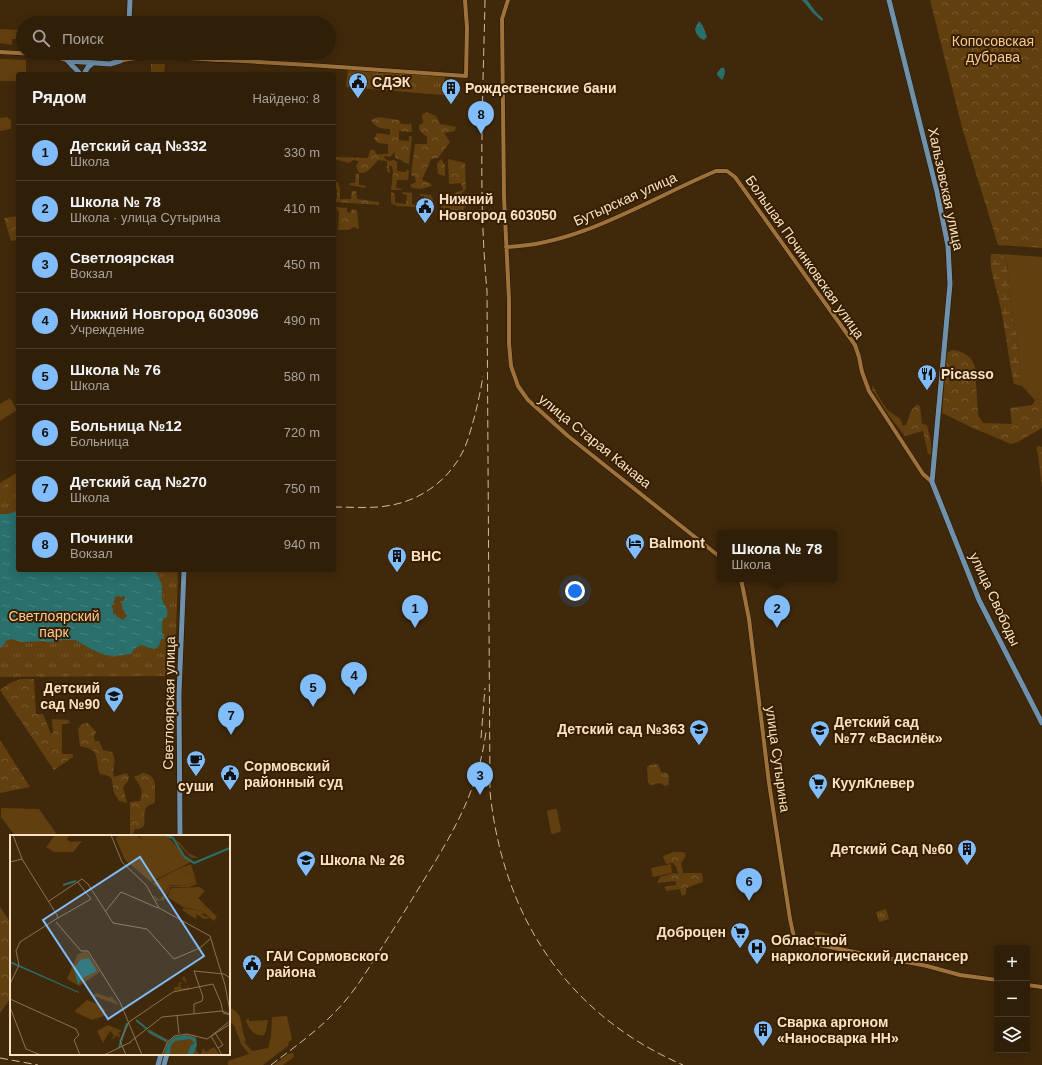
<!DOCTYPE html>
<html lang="ru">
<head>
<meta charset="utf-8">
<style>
	:root { --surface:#301f08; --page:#382712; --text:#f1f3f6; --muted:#a8a29c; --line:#4b3d29; --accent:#81bdfa }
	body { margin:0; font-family:Helvetica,sans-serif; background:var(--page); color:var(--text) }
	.controls { position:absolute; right:12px; bottom:12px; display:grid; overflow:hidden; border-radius:4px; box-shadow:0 2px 10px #0003 }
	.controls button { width:36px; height:36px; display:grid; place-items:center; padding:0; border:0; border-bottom:1px solid var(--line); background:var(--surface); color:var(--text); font:20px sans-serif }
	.you { position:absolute; left:575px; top:591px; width:14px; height:14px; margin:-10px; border:3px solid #fff; border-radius:50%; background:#1a73e8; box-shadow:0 0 0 6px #1a73e833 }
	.badge { display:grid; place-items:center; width:26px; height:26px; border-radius:50%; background:var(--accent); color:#111; font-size:13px; font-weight:700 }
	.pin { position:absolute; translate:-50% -33px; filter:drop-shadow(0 1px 2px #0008) }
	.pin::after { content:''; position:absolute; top:21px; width:14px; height:12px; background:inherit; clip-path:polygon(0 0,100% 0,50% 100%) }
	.popup { position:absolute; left:717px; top:530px; width:120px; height:52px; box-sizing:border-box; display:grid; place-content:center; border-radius:4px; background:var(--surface); filter:drop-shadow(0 1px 3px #0005); font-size:13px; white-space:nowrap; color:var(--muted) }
	.popup b { font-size:15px; color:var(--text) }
	.popup::after { content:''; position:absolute; left:50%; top:100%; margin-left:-8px; border:8px solid transparent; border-top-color:var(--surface) }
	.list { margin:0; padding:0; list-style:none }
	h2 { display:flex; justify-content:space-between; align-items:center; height:52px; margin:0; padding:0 16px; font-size:17px }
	h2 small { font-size:13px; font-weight:400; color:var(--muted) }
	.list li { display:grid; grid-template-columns:26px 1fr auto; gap:12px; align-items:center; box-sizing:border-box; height:56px; padding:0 16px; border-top:1px solid var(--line) }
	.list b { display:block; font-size:15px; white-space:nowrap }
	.list p { margin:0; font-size:13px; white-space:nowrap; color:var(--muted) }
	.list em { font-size:13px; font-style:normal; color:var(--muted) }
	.icon { flex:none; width:22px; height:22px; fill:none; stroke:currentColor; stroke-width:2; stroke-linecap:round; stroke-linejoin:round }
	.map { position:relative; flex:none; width:1042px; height:1065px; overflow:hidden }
	.search { position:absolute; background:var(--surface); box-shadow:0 2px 10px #0003; left:16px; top:16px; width:320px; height:44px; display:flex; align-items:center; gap:10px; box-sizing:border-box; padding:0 14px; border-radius:22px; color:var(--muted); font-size:15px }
	.panel { position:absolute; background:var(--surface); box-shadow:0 2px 10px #0003; left:16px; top:72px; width:320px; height:500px; border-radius:4px }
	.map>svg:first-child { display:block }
	.grass { fill:#623f0f }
	.forest { fill:url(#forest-crowns) }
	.wetland { fill:url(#wetland-marsh) }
	.park { fill:url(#park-tufts) }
	.water { fill:url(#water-ripples); fill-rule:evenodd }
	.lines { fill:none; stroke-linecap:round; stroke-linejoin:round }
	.minor-casing { stroke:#221403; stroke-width:5 }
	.major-casing { stroke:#221403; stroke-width:6 }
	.minor { stroke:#9f723b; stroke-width:4 }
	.major { stroke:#7091ac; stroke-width:5 }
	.rail { stroke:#d3ba9e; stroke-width:1; stroke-dasharray:8 4; stroke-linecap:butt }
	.labels { text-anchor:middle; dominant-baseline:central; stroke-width:4; stroke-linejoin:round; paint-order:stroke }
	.park-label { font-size:14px; fill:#f9ca95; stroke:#361f01 }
	.poi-label { font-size:14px; font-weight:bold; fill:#fae1c5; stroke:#361f01; text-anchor:start }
	.street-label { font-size:14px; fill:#fae1c5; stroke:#361f01 }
	.inset-river { fill:none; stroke:#296f6b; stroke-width:2 }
	.inset-road { fill:none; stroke:#8a7355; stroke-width:1 }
	.view { fill:#81bdfa; fill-opacity:0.15; stroke:#81bdfa; stroke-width:2 }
	.inset-edge { fill:none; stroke:#fae1c5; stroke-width:2 }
</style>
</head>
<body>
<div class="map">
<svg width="1042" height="1065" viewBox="0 0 1042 1065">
	<defs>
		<pattern id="forest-crowns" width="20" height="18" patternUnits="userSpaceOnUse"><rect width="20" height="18" fill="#623f0f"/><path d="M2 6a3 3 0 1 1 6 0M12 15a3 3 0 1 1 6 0" fill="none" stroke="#795a30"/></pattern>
		<pattern id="wetland-marsh" width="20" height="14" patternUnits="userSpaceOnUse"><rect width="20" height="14" fill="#623f0f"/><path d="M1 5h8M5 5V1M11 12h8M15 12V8" fill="none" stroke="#795a30"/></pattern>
		<pattern id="park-tufts" width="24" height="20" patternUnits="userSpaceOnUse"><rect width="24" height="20" fill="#623f0f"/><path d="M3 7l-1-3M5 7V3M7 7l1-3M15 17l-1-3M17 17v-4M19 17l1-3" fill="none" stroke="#795a30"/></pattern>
		<pattern id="water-ripples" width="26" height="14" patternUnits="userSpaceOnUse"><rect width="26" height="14" fill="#296f6b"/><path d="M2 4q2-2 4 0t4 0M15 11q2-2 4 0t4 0" fill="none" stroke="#49837f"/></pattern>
	</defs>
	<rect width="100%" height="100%" fill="#40290b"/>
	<!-- grass -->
	<path class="grass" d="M 0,29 L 22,30 L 21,39 L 12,39 L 12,45 L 0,43 Z
		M 67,53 L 119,53 L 118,59 L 114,60 L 72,59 L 69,58 Z
		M 0,59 L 26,60 L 26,74 L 18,74 L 18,81 L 0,81 Z
		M 7,117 L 11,120 L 11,129 L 0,131 L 0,118 Z
		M 1001,254 L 1042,257 L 1042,398 L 1035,400 L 1022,386 L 1016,333 L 1010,300 L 1007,261 Z
		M 10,398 L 17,410 L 0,421 L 0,404 Z
		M 1,808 L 39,809 L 58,836 L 15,836 L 1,817 Z
		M 556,809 L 557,810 L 561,830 L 560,832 L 553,834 L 551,833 L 547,812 L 548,810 Z
		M 671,864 L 672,873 L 653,877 L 651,868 Z
		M 815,931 L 830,934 L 829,942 L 814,939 Z
		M 232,1009 C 245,1015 240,1031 246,1040 L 244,1042 L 252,1051 L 268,1048 L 271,1037 L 272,1017 L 287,1016 L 292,1039 L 288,1043 L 289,1045 L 263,1065 L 228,1065 L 228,1061 L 249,1054 L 241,1044 L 235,1027 L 229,1020 L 229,1010 Z
		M 249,1018 L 249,1021 L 268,1020 L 266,1031 L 264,1035 C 253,1037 249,1028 245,1019 L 246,1020 Z
		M 293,1053 L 294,1057 L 283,1065 L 274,1065 L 288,1054 Z"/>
	<!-- forest -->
	<path class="forest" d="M 930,0 L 1042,0 L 1042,248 L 998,245 L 963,131 Z
		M 426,112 L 436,116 L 440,124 L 456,127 L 455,131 L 444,133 L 450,142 L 438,158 L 431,159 L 422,180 L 430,183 L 432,186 L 421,189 L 412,188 L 410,185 L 416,182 L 415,177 L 411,175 L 415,144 L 427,144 L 427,137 L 419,130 L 419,125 L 423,123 L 422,115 Z
		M 378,117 L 399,120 L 401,124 L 410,124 L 411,122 L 412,131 L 410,132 L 399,131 L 399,140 L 409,141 L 409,136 L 412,136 L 409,164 L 403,162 L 401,160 L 395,158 L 395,152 L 390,157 L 384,156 L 385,159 L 389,161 L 394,160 L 397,162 L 397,171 L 406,172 L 407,169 L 409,171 L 408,180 L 397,180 L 396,188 L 402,189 L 402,190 L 391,190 L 393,172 L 392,166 L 389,166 L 390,173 L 389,173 L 387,171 L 387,161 L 378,160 C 372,166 368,174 359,173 L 356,166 L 359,161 L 353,160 L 349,163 L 334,159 L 334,157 L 368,158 L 370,150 L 374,150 L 377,154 L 388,154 L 388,144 L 378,143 L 374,139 L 377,133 L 390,135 L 390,129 C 381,128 376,129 371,120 Z
		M 441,159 L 445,165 L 445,176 L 438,174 L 437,164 Z
		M 448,159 L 465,163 L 466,189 L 461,194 L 467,198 L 466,206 L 462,211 L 444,209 L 441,207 L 445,202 L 461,205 L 461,199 L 454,197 L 455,193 L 463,190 L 461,183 L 449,184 Z
		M 356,174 L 359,174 L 359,185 L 366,186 L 365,188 L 349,185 L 350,183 L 355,183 Z
		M 334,182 L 338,182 L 340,189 L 340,199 L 351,199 L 352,191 L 356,191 L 357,199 L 379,202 L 379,205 L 334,202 L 334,198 L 337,198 L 337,189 L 334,188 Z
		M 391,192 L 395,194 L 395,203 L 406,204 L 407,195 L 402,194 L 403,192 L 412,193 L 412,204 L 416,205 L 415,207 L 397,206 L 391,203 Z
		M 420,194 L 431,195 L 433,200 L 433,209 L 422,208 L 421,205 L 424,205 L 424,196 L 420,196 Z
		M 335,207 L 347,208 L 347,212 L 350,213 L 352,209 L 357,211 L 359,229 L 354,227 L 348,230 L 338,230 L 339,212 Z
		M 18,216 L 18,240 L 11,241 L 4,218 Z
		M 952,350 C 964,352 971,355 975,367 L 978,415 L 983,423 L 1012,424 L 1010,408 L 1032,405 L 1035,400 L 1042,398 L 1042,428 L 1018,442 L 1011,444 L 973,428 L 942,413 L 947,353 Z
		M 872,385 C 876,391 885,409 890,412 C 897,418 900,415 903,426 L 906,425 L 911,411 L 916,405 L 920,406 L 922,424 L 927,425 L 931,442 L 931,455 L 928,454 L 923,431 L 905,436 L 890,417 L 872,389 Z
		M 18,472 L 18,480 L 0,491 L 0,483 Z
		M 21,679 L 34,679 L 36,714 L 43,714 L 51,734 L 53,733 L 52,719 L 69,720 L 70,723 L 62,724 L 62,754 L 73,754 L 73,757 L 54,770 L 0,690 L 10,683 Z
		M 88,723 L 96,732 L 94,737 L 95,741 L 99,741 L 103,750 L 112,752 C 118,764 111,768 114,777 L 126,773 L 129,776 L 128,781 L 123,787 L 127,803 L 119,801 C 118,798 115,795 114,792 C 111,780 116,776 100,774 C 96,767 99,754 92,750 C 88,747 84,748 80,746 L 78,729 L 82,724 Z
		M 0,740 L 30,787 L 0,793 Z
		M 143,773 L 150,775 L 154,780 L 155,785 L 155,802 C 152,805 146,805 145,810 C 142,818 150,829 135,829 L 132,836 L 130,836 L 130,802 L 140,801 C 144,789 140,786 134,777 Z
		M 674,852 L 684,852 L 686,856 L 681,863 L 683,873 L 702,873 L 703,882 L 686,888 L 686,894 L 682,896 L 680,889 L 667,891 L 664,887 L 676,885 L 676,881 L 657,883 L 660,877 L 674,873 L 678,874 L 676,866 L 673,863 L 666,864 L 663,856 Z
		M 0,907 L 9,920 L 11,931 L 11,998 L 0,1013 Z"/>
	<!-- wetland -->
	<path class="wetland" d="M 991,254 L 1001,254 L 1007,261 L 1010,300 L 1016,333 L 1022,386 L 1014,384 C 1008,358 1006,331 1000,305 C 997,288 989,272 991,254 Z
		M 1039,446 L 1042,447 L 1042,488 L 1038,454 L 1036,448 Z"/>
	<!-- park -->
	<path class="park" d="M 151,64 L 165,64 L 164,74 L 151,74 Z
		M 348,68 L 445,74 L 443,95 L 346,87 Z
		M 18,477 L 18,570 L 178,570 L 175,665 L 168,676 L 0,677 L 0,488 Z
		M 658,764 L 661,772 C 662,773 664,772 666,773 C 670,774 669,783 668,785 L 665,786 L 660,783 L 651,785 L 648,783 L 647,767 L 650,765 Z
		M 886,909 L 889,919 L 879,922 L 876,912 Z"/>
	<!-- water -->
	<path class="water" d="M 802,0 L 807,0 L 815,11 L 823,19 L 822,21 L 813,13 Z
		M 699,21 L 703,26 L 707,37 L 704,40 C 699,38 696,35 695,29 Z
		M 721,68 L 724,68 C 726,72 724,77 722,80 L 717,75 L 717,73 Z
		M 16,511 L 18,511 L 18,570 L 157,570 C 156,575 159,578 161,582 C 163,588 161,593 162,599 C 164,607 169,606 167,617 L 163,619 C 161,624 163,628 162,633 L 165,639 L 161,639 C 158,655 150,647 141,645 L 134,649 L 131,654 L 115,656 L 105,655 L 93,650 L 75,640 L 64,640 L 51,642 L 43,641 L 22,642 L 11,639 L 6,641 L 0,649 L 0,514 L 9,514 ZM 120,596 L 121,598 L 122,596 L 124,596 L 125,599 L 123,601 L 120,601 L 123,605 L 122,608 L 127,616 L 123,620 L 116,616 L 113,613 L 113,608 L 111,607 L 112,605 L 115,605 L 113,603 L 115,599 L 114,597 Z"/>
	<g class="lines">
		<!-- minor casing -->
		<g class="minor-casing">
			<path id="minor" d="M 508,0 L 502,19 L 504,197 L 509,299 L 509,343 L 511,366 L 518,386 L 528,400 L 568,436 L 720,557
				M 0,52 L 51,55 L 57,53
				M 128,53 L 138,56
				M 51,55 L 66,60
				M 120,61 C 150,53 192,59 223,60 C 304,64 385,70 466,76 L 467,28 L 465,0
				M 506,247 C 580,245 649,199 716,171 L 727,171 L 735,177 L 855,345 L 859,357 L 862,372 L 869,391 L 923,474 L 932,482
				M 741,579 L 749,619 L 769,783 L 790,919 L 795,942 L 803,942 L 927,966 L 960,975 L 997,980
				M 1027,985 L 1042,987"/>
		</g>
		<!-- major casing -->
		<g class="major-casing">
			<path id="major" d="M 889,0 L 937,192 L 948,246 L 950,284 L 932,482 L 979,600 L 1042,723
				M 129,23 L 130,0
				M 65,53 C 65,61 75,67 80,74
				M 68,61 L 110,64 L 120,61 L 124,53
				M 84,74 L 88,67 L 93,63
				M 180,836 L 179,694 L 184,570
				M 158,1065 L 161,1054
				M 164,1065 L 167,1054"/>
		</g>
		<!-- minor -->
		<use href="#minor" class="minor"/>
		<!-- major -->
		<use href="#major" class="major"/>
		<!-- rail -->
		<path class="rail" d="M 485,0 C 483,96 478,195 487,291 L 490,792 C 503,916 566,1014 683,1065
			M 334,507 C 353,507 373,509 392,505 C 420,500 447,481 461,455 C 468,443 471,428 475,415 C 478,402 481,389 483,376
			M 481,738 L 485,688
			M 0,1058 L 38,1065
			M 271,1065 C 293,1048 316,1032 335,1012 C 349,998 360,982 370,966 C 388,938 405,911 422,883 C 453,833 478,791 486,732"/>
	</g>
	<!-- icons -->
	<defs>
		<g id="civic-pin" transform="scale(1)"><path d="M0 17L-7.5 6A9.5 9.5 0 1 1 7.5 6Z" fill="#81bdfa" stroke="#361f01"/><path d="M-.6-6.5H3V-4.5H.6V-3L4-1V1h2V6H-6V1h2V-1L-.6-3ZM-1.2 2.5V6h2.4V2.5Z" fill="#111"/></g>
		<g id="building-pin" transform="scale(1)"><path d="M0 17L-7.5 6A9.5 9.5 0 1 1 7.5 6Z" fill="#81bdfa" stroke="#361f01"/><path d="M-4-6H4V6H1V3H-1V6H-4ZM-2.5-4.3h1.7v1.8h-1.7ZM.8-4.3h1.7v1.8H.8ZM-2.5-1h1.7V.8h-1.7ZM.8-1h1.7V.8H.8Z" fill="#111"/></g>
		<g id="restaurant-pin" transform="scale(1)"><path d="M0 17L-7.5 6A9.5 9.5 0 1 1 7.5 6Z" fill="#81bdfa" stroke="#361f01"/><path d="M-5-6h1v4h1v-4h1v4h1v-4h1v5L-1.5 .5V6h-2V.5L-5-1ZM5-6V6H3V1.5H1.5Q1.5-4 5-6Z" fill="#111"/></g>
		<g id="hotel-pin" transform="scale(1)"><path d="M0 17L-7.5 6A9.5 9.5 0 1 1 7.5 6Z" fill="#81bdfa" stroke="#361f01"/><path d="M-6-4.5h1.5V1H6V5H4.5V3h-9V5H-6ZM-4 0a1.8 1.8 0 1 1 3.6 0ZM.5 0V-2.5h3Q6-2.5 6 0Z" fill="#111"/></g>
		<g id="school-pin" transform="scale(1)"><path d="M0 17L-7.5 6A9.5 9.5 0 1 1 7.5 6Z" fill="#81bdfa" stroke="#361f01"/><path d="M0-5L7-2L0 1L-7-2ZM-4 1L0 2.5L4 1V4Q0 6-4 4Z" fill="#111"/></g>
		<g id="cafe-pin" transform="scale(1)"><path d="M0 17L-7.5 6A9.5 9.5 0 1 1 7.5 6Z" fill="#81bdfa" stroke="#361f01"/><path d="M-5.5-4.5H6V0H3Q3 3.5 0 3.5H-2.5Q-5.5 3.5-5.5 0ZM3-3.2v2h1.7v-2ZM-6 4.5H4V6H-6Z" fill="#111"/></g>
		<g id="supermarket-pin" transform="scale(1)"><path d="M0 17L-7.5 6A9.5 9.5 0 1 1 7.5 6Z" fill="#81bdfa" stroke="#361f01"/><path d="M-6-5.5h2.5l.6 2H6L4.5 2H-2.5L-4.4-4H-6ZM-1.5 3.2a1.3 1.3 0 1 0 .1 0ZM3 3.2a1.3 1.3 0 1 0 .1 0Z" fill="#111"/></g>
		<g id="hospital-pin" transform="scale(1)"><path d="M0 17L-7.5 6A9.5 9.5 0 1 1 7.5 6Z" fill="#81bdfa" stroke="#361f01"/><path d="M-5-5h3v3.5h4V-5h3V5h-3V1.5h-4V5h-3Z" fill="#111"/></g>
	</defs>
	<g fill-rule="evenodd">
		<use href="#civic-pin" x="358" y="82"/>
		<use href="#building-pin" x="451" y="88"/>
		<use href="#civic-pin" x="425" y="207"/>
		<use href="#restaurant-pin" x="927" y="374"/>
		<use href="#hotel-pin" x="635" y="543"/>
		<use href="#building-pin" x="397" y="556"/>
		<use href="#school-pin" x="114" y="696"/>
		<use href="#school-pin" x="699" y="729"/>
		<use href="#school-pin" x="820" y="730"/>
		<use href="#cafe-pin" x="196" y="760"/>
		<use href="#civic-pin" x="230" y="774"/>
		<use href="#supermarket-pin" x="818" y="783"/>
		<use href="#building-pin" x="967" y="849"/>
		<use href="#school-pin" x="306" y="860"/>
		<use href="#supermarket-pin" x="740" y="932"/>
		<use href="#hospital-pin" x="757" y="948"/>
		<use href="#civic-pin" x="252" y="964"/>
		<use href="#building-pin" x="763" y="1030"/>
	</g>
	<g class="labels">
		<!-- park labels -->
		<g class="park-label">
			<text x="993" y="41">Копосовская<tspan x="993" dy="16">дубрава</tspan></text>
			<text x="54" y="616">Светлоярский<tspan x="54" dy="16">парк</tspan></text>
		</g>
		<!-- poi labels -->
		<g class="poi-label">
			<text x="372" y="82">СДЭК</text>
			<text x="465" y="88">Рождественские бани</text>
			<text x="439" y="199">Нижний<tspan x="439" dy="16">Новгород 603050</tspan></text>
			<text x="941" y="374">Picasso</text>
			<text x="649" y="543">Balmont</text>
			<text x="411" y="556">ВНС</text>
			<text x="100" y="688" text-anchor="end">Детский<tspan x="100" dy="16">сад №90</tspan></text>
			<text x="834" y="722">Детский сад<tspan x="834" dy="16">№77 «Василёк»</tspan></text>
			<text x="685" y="729" text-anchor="end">Детский сад №363</text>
			<text x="244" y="766">Сормовский<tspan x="244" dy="16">районный суд</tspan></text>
			<text x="832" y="783">КуулКлевер</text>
			<text x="196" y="786" text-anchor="middle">суши</text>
			<text x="953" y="849" text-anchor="end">Детский Сад №60</text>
			<text x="320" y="860">Школа № 26</text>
			<text x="726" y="932" text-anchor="end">Доброцен</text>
			<text x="771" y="940">Областной<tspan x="771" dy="16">наркологический диспансер</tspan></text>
			<text x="266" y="956">ГАИ Сормовского<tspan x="266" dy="16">района</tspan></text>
			<text x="777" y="1022">Сварка аргоном<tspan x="777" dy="16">«Наносварка НН»</tspan></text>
		</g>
		<!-- street labels -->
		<g class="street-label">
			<text transform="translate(946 189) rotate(78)">Хальзовская улица</text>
			<text transform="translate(625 199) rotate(-24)">Бутырская улица</text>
			<text transform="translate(805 257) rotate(55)">Большая Починковская улица</text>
			<text transform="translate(595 441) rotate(39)">улица Старая Канава</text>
			<text transform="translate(995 599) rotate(65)">улица Свободы</text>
			<text transform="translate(169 703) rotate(-89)">Светлоярская улица</text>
			<text transform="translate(778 759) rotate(82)">улица Сутырина</text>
		</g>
	</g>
	<!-- overview -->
	<g transform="translate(10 835)">
		<rect width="220" height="220" fill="#40290b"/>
		<path d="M 168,34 L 182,40 L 186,47 L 172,51 L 160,50 L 154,59 L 142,48 ZM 86,158 L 100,163 L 101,161 L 109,170 L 83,161 Z" fill="#623f0f"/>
		<path d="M 45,0 L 59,0 L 57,5 L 61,7 L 72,6 L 63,17 L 44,17 L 36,12 ZM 108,0 L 126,0 L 133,5 L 129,0 L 159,0 L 170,8 L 178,18 L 189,23 L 181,23 L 163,3 L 157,1 L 181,27 L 141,47 L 115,25 L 106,4 ZM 181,29 L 187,49 L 179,52 L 161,52 L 154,65 L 146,66 L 143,60 L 150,65 L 160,51 L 172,51 L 186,47 L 182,40 L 168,34 ZM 174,73 L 192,76 L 194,78 L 192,80 L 201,83 L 194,84 L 186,79 L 187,84 L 184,83 L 172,75 ZM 174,141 L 180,155 L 165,156 L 164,152 L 168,152 L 169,147 L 173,149 L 170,149 L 171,153 L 178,153 L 177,148 L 172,144 ZM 77,165 L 90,170 L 95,175 L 94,181 L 82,185 L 65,177 L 67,171 L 66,175 ZM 98,190 L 112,196 L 108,198 L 110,200 L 109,203 L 107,200 L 101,205 L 104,200 L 100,196 L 93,208 L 87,196 Z" fill="#623f0f"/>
		<path d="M 77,116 L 90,137 L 69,151 L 57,144 L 68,119 ZM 139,194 L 158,205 L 177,199 L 186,201 L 186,215 L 189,219 L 191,219 L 193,213 L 196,217 L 204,212 L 210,220 L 153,220 L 157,208 L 140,199 L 137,196 Z" fill="#623f0f"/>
		<path d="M 190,52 L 195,56 L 188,63 L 207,82 L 204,86 L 192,76 L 173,72 L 158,62 L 159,56 L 162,53 Z" fill="#623f0f"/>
		<path d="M 79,123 L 87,136 L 73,143 L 68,150 L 64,134 L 70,125 ZM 0,126 L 69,157 L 69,158 L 0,128 ZM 176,200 L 186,203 L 187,210 L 183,220 L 177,220 L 181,210 L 185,208 L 180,204 L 165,206 L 161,210 L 160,220 L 154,220 L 157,210 L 164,202 Z" fill="#296f6b"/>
		<path class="inset-river" d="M 155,0 L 163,3 L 174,21 L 184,28 L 220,13M 53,50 L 66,46M 126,185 L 137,194M 138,196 L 157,206M 109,213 L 117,188"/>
		<path class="inset-road" d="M 3,0 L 12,24 L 47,80 L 48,83 L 43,86M 101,0 L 112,27 L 136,50 L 149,73 L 200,101 L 215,150 L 220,176M 0,27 L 12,24M 39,66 L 72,44 L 78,49 L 103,88 L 137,94 L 164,124 L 190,113 L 200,104M 95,77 L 111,57 L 148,73M 48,83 L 81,64 L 67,46M 46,87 L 71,116 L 78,116 L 110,167 L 132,220M 0,149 L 9,130 L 6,116 L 10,107 L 43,86M 0,164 L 66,194 L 69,200 L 64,205 L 70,220M 0,172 L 16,214 L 31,220M 184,178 L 184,169 L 192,166 L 193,162 L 184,136 L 214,139 L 220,143M 167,180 L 169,199M 205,198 L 213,210 L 208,213M 201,201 L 220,186M 201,201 L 212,220M 120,207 L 152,182 L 212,176 L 220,179M 94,220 L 121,207M 116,220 L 110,206 L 119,187 L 163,157 L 203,149 L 211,168 L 213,178 L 220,180M 152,220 L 157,208 L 164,201 L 177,199 L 197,204 L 220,189"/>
		<path class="view" d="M 130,22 L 194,121 L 98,184 L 33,85 Z"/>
		<rect width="220" height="220" class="inset-edge"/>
	</g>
</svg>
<div class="controls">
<button>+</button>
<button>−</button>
<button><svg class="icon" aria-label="layers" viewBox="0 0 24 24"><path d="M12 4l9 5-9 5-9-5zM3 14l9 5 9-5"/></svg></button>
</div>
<div class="you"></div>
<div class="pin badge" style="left:415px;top:628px">1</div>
<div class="pin badge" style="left:777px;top:628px">2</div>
<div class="popup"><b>Школа № 78</b>Школа</div>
<div class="pin badge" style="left:480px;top:795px">3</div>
<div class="pin badge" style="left:354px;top:695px">4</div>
<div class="pin badge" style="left:313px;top:707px">5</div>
<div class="pin badge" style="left:749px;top:901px">6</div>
<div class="pin badge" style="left:231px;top:735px">7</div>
<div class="pin badge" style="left:481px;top:134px">8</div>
<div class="search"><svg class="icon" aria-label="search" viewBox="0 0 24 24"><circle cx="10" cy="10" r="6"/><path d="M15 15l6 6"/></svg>Поиск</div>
<section class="panel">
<h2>Рядом<small>Найдено: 8</small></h2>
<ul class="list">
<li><span class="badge">1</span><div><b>Детский сад №332</b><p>Школа</p></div><em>330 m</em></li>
<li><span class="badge">2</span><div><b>Школа № 78</b><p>Школа · улица Сутырина</p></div><em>410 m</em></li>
<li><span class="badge">3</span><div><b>Светлоярская</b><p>Вокзал</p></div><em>450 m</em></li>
<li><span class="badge">4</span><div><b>Нижний Новгород 603096</b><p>Учреждение</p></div><em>490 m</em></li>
<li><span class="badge">5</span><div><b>Школа № 76</b><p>Школа</p></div><em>580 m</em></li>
<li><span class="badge">6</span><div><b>Больница №12</b><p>Больница</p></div><em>720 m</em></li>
<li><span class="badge">7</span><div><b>Детский сад №270</b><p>Школа</p></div><em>750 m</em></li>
<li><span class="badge">8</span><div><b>Починки</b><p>Вокзал</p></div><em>940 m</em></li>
</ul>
</section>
</div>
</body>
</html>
